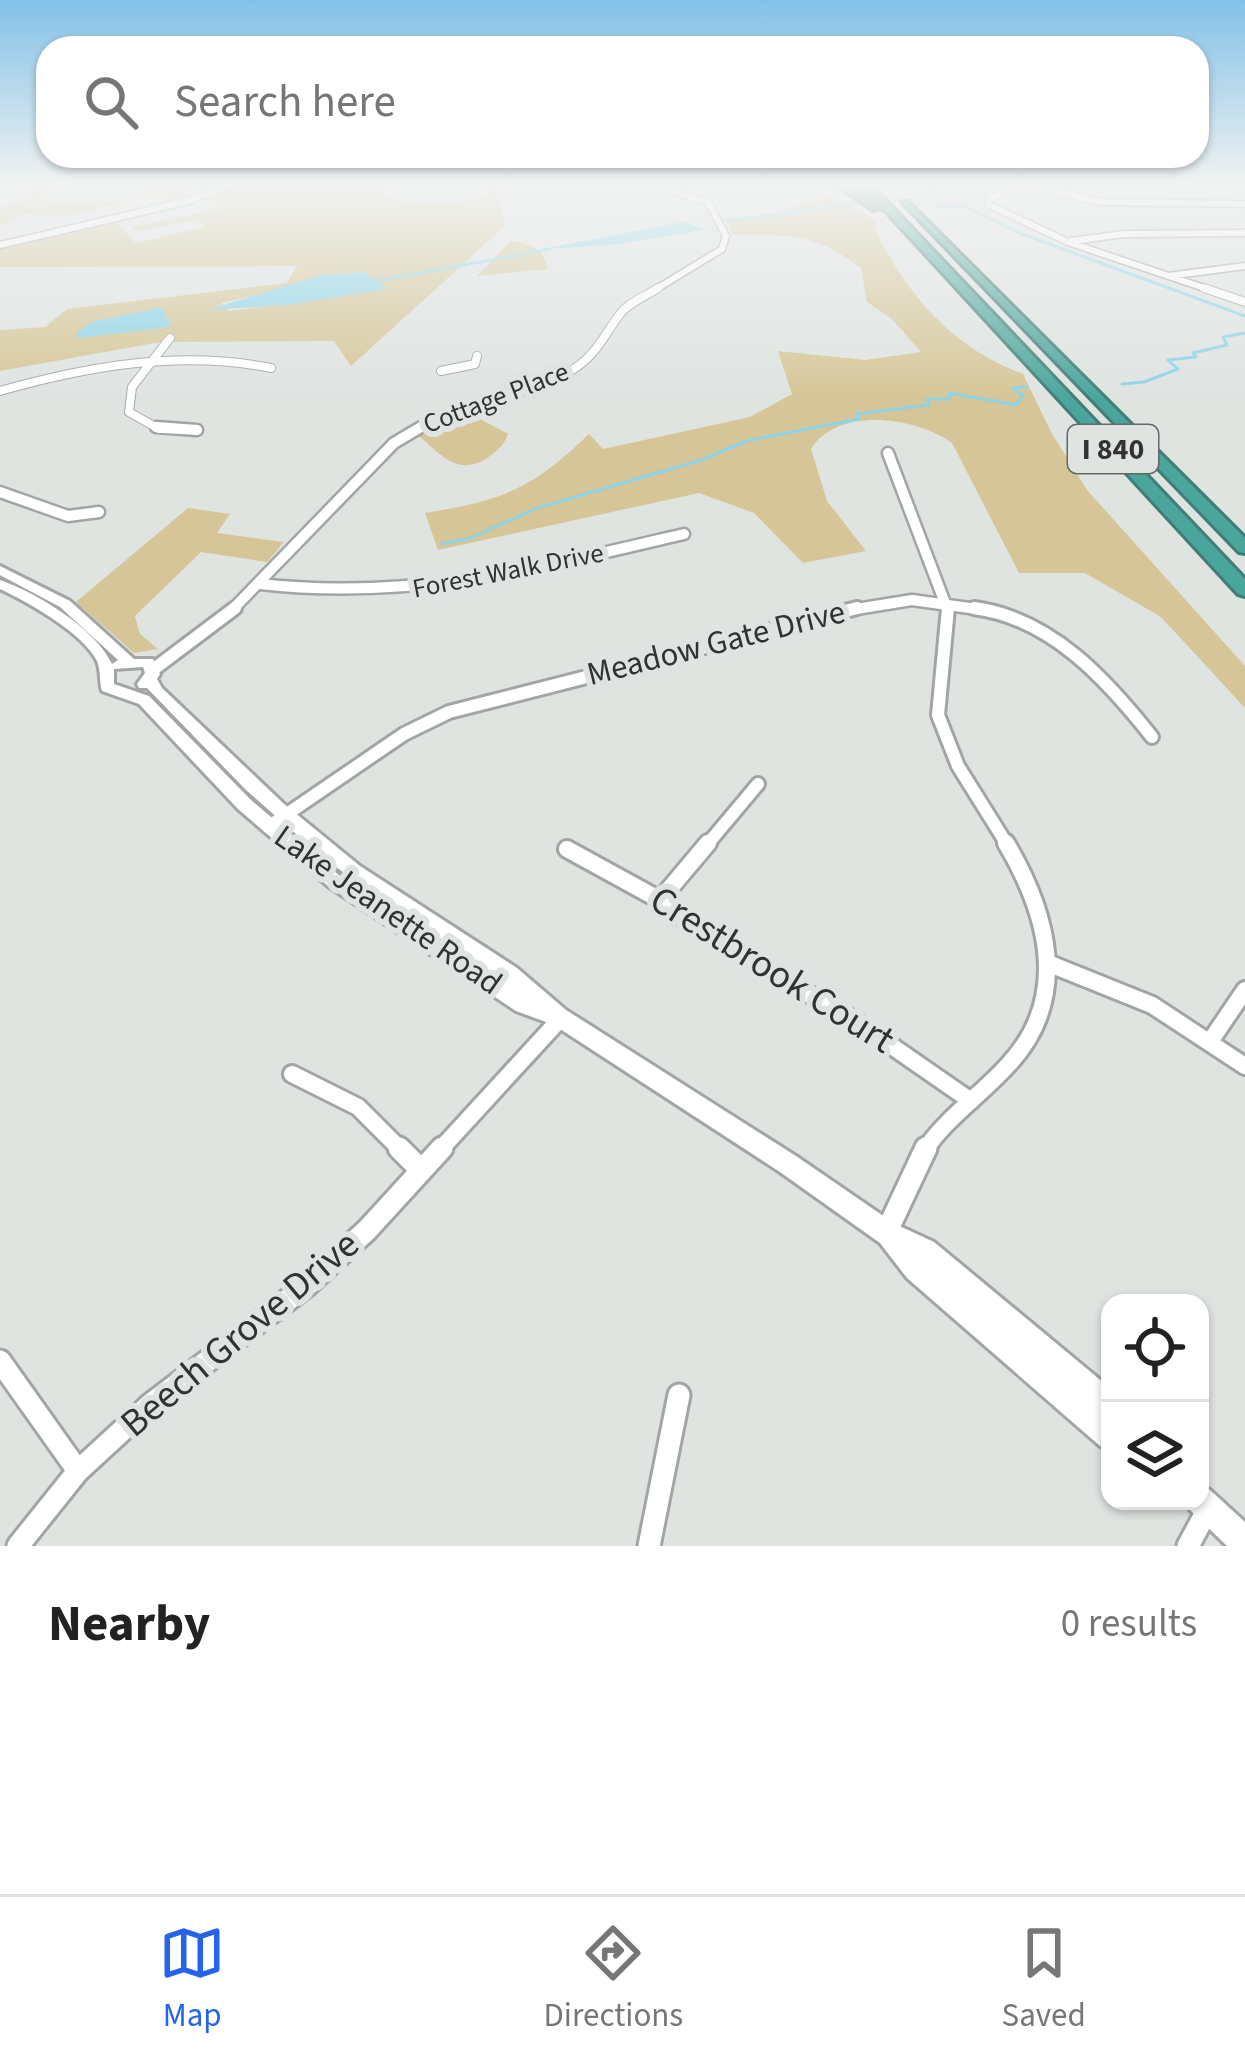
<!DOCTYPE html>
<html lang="en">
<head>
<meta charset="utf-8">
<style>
	:root { --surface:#fff; --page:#f2f2f2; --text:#222; --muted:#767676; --line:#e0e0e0; --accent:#2563eb }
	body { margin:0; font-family:"Source Sans 3",sans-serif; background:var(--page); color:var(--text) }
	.controls { position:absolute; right:36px; bottom:36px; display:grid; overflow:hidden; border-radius:24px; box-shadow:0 3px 9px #0004 }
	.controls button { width:108px; height:108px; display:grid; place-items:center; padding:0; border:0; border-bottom:3px solid var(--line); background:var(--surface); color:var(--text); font:60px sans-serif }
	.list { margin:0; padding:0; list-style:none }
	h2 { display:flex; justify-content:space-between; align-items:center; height:156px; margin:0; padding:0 48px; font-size:51px }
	h2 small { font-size:39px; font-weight:400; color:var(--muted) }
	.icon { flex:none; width:66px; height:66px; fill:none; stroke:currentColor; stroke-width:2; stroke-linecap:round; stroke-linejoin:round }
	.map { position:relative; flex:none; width:1245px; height:1546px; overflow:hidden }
	.search { position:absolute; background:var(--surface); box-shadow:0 3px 9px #0004; left:36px; right:36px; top:36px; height:132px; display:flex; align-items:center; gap:30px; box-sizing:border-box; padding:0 42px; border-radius:36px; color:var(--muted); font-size:45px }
	.sheet { height:348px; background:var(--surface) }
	nav { display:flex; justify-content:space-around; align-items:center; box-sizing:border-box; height:168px; border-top:3px solid var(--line); background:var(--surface); font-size:33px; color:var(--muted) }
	nav a { display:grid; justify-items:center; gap:6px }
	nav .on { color:var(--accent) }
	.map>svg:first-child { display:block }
	.green { fill:#d6c697; fill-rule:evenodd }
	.water { fill:#8dd4e7 }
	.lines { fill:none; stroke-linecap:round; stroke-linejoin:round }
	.stream { stroke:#8dd4e7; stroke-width:3 }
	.minor-far5-casing { stroke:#a2a6a3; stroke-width:9 }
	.minor-far4-casing { stroke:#a2a6a3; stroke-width:10 }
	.minor-far3-casing { stroke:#a2a6a3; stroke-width:15 }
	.minor-far2-casing { stroke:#a2a6a3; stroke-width:18 }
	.minor-far1-casing { stroke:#a2a6a3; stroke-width:22 }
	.minor-casing { stroke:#a2a6a3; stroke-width:27 }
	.tertiary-casing { stroke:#a2a6a3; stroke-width:6 }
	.motorway-casing { stroke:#417d77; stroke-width:6 }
	.minor-far5 { stroke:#fff; stroke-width:6 }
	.minor-far4 { stroke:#fff; stroke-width:8 }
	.minor-far3 { stroke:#fff; stroke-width:10 }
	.minor-far2 { stroke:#fff; stroke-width:12 }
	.minor-far1 { stroke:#fff; stroke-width:16 }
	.minor { stroke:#fff; stroke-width:21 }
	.tertiary { fill:#fff; fill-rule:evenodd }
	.motorway { fill:#4aa69c; fill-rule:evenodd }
	.labels { text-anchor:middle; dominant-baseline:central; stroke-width:12; stroke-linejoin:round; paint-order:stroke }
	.far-street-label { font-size:27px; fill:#313231; stroke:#dfe4e1 }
	.shield { fill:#dfe4e1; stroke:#656766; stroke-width:3 }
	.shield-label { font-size:30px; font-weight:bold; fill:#313231 }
	.street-label { font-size:33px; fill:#313231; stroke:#dfe4e1 }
	.near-street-label { font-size:39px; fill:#313231; stroke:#dfe4e1 }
</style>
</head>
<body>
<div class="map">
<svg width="1245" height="1546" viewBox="0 0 1245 1546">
	<rect width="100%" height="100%" fill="#dfe4e1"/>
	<!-- green -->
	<path class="green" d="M 0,182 L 56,182 L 40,195 L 52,202 L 136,200 L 148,189 L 193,188 L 189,193 L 203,195 L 174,204 L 159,198 L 136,200 L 60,217 L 25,214 L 0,225 L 0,208 L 24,201 L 33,185 Z
		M 241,182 L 390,182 L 384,193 C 417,211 452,205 488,195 L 492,182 L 501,182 L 498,195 L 505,226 L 351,366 L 334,341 L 160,342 L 0,371 L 0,330 L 45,327 L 67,309 L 287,283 L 297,266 L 0,267 L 0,247 L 115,220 L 136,243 L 205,227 L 199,220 L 136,231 L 133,227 L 223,208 L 206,198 ZM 364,272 L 386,289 L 229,311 L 221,303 L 297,286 L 322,275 Z
		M 829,196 L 876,221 L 875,228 C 905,294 954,349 1023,374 L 1051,432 L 1087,490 L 1245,666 L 1245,708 L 1161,617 L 1085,573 L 1019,573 L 952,443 C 916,417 838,406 811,449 L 827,501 L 866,551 L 803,563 L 754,513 L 699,493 L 438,550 L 425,513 C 503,500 531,490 589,434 L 603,449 L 750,417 L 792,394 L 778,351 L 865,360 L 921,352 L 892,319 L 867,302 L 861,268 C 813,232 790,235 733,235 L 725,218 L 770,215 Z
		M 511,241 C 530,243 544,249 548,269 L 477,276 Z
		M 467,412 L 508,434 C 504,445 499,449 490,456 C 459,478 442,456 418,435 Z
		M 188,508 L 230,514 L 217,533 L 284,542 L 267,562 L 201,552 L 135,616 L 140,634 L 158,649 L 134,653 L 76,602 Z"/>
	<!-- water -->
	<path class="water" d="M 682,222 L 707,229 L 611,245 L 543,249 Z
		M 364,272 L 387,289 L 287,305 L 207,310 L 322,275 Z
		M 162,307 L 171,327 L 77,338 L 77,332 L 95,321 Z"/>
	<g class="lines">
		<!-- stream -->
		<path class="stream" d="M 928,188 L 1022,234 L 1245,316
			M 933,189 L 963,182
			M 936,206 L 964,207
			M 731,221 L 855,203
			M 372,282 L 550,249
			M 1122,384 L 1144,382 L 1178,369 L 1168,360 L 1196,357 L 1193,353 L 1227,345 L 1223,337 L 1245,333
			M 442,544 L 470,538 L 537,508 L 702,460 L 746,441 L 859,419 L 856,414 L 929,405 L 927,399 L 949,399 L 950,393 L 1016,405 L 1023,396 L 1013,388 L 1027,387"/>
		<!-- minor-far5 casing -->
		<g class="minor-far5-casing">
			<path id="minor-far5" d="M 643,182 L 708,202 L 726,236 L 722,249 L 653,291
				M 1063,182 L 1008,190 L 988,199 L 989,205 L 1068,242 L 1213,291
				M 1229,182 L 1245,185
				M 1040,188 L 1101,202 L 1245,204
				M 1071,241 L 1124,234 L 1245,233
				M 0,245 L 188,201 L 236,182
				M 1168,276 L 1245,266"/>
		</g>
		<!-- minor-far4 casing -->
		<g class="minor-far4-casing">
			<path id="minor-far4" d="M 1204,288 L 1245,302
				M 170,338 L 132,387 L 129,412 L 159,429 L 197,430
				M 441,371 L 475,364 L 477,356
				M 0,391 C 88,366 180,350 271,368
				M 416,430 C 465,402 523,398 572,370 C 596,356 604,335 620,314 C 628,303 646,296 658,288"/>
		</g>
		<!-- minor-far3 casing -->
		<g class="minor-far3-casing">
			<path id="minor-far3" d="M 156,427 L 197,430
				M 888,453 L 948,611
				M 0,492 L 68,516 L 99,512
				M 260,584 C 411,601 539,568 684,534
				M 231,611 L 394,443 L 421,427
				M 844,611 L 912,600 L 991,611"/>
		</g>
		<!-- minor-far2 casing -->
		<g class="minor-far2-casing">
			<path id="minor-far2" d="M 948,608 L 938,715 L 958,766 L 1008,846
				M 974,608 C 1051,618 1107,680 1152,737
				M 154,669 L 235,608
				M 268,827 L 404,734 L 449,712 L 857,608
				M 706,846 L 758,784"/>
		</g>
		<!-- minor-far1 casing -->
		<g class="minor-far1-casing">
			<path id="minor-far1" d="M 567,849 L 660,900 L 702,932 L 857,1022 L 971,1101
				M 660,900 L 708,843
				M 1050,964 L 1152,1005 L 1245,1066
				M 1211,1040 L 1245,990
				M 292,1074 L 358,1107 L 402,1151
				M 439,1151 L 561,1018
				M 924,1151 C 947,1117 981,1095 1008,1065 C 1071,998 1048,914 1006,843"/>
		</g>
		<!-- minor casing -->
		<g class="minor-casing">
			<path id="minor" d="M 399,1148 L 421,1170
				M 886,1233 L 926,1148
				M 0,1361 L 78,1471
				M 18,1546 L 78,1471 L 151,1404 L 306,1286 L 367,1230 L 442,1148
				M 649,1546 L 679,1395
				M 1188,1546 L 1208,1509"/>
		</g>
		<!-- tertiary casing -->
		<g class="tertiary-casing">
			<path id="tertiary" d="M 0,566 L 70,601 L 134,659 L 153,659 L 160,674 L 157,679 L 162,688 L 283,803 L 360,866 L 517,968 L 566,1010 L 796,1156 L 895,1224 L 934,1242 L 1110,1388 L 1110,1450 L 1100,1446 L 907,1278 L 880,1243 L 780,1172 L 554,1025 L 516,1011 L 328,886 L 238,809 L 139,704 L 102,691 C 99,681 101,671 97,661 C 82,632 29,603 0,589 L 0,580 C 37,593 95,628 112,664 L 118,660 L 60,607 L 0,575 ZM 143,667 L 145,673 L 137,684 L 139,688 L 147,688 L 246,790 L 321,856 L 373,894 L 492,973 L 340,876 L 250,799 L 149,696 L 114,684 L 114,669 Z
				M 1200,1485 L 1210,1490 L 1245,1522 L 1245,1546 L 1227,1546 L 1190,1510 L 1186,1501 L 1200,1501 Z"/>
		</g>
		<!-- motorway casing -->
		<g class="motorway-casing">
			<path id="motorway" d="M 834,182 L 845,182 L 881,208 L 873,210 Z
				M 859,182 L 868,182 L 1245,579 L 1245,596 L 1238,594 Z
				M 902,202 L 908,202 L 1245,538 L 1245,553 L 1239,552 Z"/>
		</g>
		<!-- minor-far5 -->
		<use href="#minor-far5" class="minor-far5"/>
		<!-- minor-far4 -->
		<use href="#minor-far4" class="minor-far4"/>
		<!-- minor-far3 -->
		<use href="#minor-far3" class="minor-far3"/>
		<!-- minor-far2 -->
		<use href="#minor-far2" class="minor-far2"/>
		<!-- minor-far1 -->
		<use href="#minor-far1" class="minor-far1"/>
		<!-- minor -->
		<use href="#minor" class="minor"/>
		<!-- tertiary -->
		<use href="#tertiary" class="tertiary"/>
		<!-- motorway -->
		<use href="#motorway" class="motorway"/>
	</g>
	<!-- sky -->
	<linearGradient id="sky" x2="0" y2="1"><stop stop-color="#83c1e8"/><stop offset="0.46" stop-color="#f1f3f2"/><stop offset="1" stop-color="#f1f3f2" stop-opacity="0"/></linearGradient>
	<rect width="1245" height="399" fill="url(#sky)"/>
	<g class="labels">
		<!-- far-street labels -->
		<g class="far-street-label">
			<text transform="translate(496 398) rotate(-21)">Cottage Place</text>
			<text transform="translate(508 571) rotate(-11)">Forest Walk Drive</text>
		</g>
		<!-- shield labels -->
		<rect class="shield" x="1068" y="425" width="90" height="48" rx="9"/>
		<g class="shield-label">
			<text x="1113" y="449">I 840</text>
		</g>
		<!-- street labels -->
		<g class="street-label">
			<text transform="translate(716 643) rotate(-14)">Meadow Gate Drive</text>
			<text transform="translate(388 910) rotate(35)">Lake Jeanette Road</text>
		</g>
		<!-- near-street labels -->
		<g class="near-street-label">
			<text transform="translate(772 970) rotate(32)">Crestbrook Court</text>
			<text transform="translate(240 1334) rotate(-40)">Beech Grove Drive</text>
		</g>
	</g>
</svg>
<div class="controls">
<button><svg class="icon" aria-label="locate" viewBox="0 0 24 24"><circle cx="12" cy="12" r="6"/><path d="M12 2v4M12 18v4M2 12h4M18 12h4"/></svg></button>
<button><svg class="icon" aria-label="layers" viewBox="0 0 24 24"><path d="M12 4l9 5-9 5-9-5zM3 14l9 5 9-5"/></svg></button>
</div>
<div class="search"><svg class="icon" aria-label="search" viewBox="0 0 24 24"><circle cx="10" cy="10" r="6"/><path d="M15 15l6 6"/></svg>Search here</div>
</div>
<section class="sheet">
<h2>Nearby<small>0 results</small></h2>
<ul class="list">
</ul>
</section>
<nav>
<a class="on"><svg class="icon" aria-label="map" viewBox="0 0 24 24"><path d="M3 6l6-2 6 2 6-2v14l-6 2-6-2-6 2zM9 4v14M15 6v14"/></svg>Map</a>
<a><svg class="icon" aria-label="directions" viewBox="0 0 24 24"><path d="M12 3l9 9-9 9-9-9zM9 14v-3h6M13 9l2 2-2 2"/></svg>Directions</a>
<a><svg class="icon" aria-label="saved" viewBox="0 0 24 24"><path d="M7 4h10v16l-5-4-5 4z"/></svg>Saved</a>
</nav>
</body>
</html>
